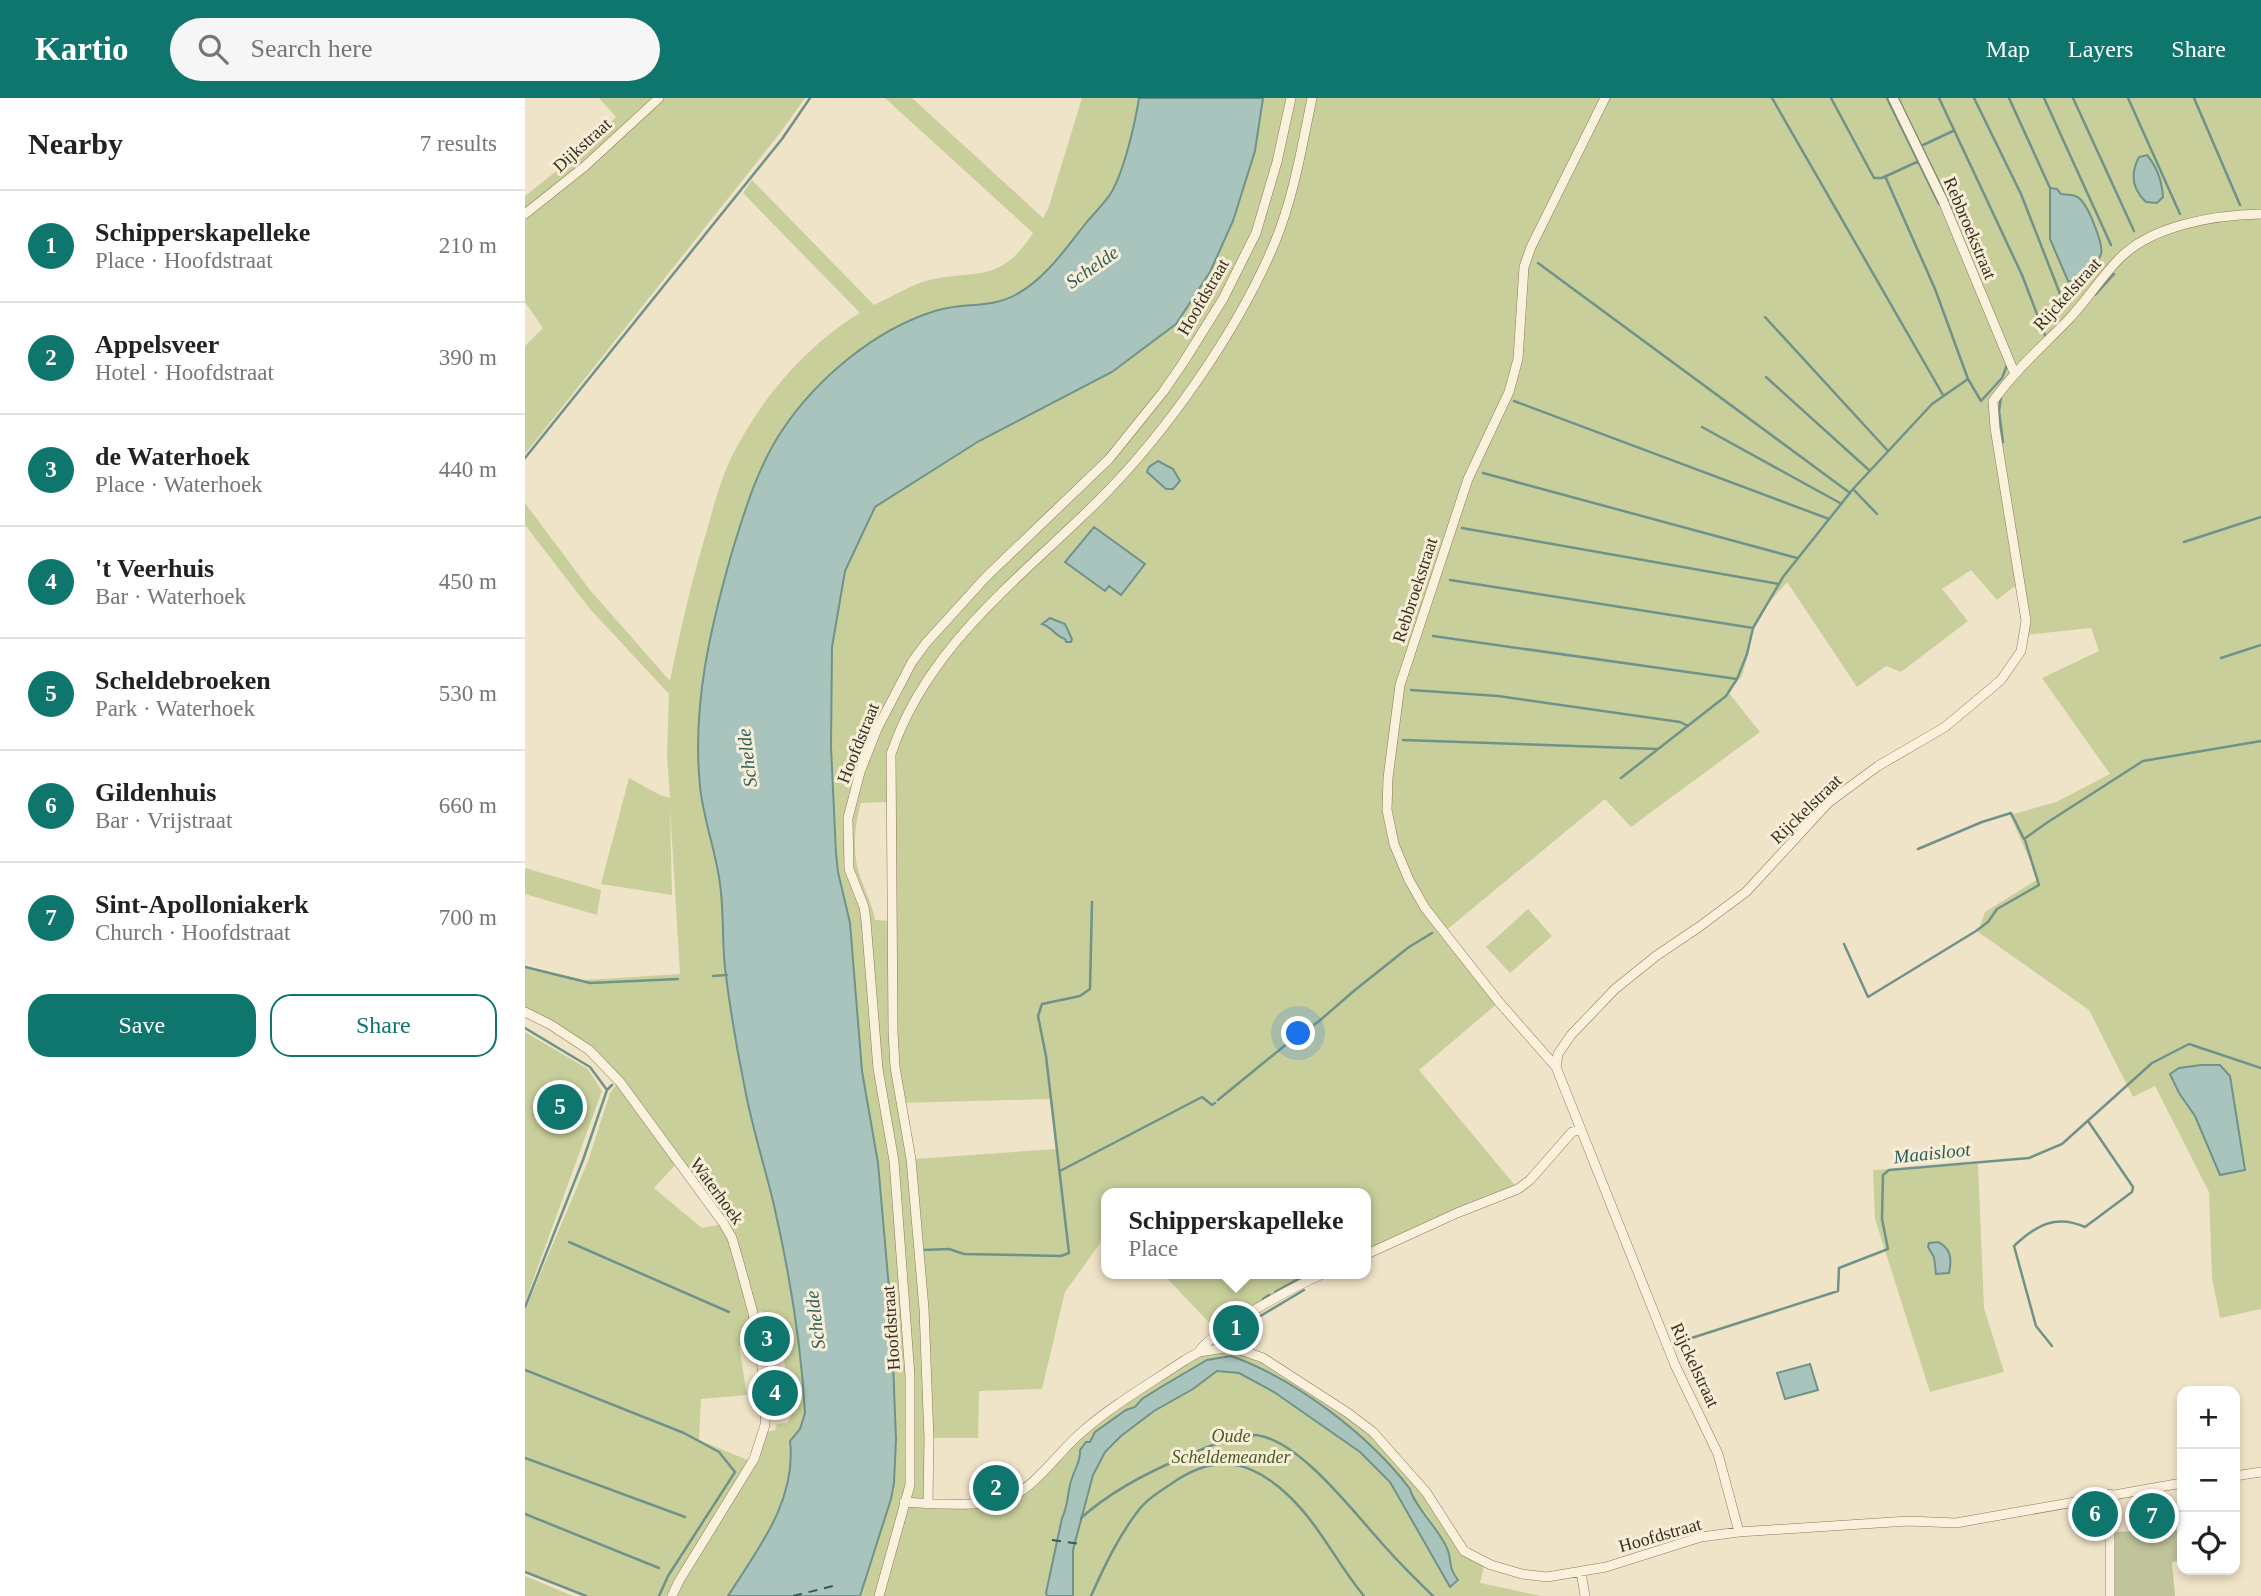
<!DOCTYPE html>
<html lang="en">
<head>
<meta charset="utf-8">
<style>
	:root { --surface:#fff; --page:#f6f6f6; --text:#222; --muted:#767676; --line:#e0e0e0; --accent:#0f766e }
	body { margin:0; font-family:"Times New Roman",serif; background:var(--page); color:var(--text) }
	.controls { position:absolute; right:21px; bottom:21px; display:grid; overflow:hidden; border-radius:14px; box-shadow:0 4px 10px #0003 }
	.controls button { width:63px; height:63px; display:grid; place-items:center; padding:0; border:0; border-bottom:2px solid var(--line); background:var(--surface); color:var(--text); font:35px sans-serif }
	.you { position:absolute; left:774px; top:936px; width:24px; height:24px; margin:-18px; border:5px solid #fff; border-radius:50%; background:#1a73e8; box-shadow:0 0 0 10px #1a73e833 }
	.badge { display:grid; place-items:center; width:46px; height:46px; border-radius:50%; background:var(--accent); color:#fff; font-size:23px; font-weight:700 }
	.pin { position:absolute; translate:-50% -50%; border:4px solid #fff; box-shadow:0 2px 7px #0006 }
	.popup { position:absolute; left:576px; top:1090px; width:270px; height:91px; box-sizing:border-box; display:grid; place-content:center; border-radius:14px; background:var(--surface); filter:drop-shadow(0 2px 5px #0005); font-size:23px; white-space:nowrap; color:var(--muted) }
	.popup b { font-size:26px; color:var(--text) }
	.popup::after { content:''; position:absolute; left:50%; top:100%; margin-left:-14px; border:14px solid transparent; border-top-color:var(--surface) }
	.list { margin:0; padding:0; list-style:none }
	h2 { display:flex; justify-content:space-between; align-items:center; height:91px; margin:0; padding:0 28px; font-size:30px }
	h2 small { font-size:23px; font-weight:400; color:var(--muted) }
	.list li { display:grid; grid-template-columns:46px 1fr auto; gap:21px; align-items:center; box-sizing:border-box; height:112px; padding:0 28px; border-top:2px solid var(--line) }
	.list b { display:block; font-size:26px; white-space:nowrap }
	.list p { margin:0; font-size:23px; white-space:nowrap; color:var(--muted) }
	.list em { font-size:23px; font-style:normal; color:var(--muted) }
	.actions { display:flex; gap:14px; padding:21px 28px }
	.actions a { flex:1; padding:16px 0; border:2px solid var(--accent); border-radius:21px; text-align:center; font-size:24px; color:var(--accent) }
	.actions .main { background:var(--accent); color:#fff }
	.icon { flex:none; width:38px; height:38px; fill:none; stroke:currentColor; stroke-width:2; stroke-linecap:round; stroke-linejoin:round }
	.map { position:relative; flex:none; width:1736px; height:1498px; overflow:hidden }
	header { display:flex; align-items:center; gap:42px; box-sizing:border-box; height:98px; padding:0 35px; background:var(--accent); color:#fff }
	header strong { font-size:33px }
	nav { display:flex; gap:38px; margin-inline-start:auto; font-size:24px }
	.search { width:490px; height:63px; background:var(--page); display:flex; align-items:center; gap:18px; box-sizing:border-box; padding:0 24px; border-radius:38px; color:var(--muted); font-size:26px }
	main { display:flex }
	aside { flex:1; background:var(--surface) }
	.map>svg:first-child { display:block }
	.green { fill:#c9cf9b; fill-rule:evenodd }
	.cemetery { fill:#bfc49a }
	.water { fill:#a9c4bc; stroke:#6f938a; stroke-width:2 }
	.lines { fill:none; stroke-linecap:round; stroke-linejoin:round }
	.stream { stroke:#6f938a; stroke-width:2.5 }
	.ferry { stroke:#2f5d5a; stroke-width:2; stroke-dasharray:9 7; stroke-linecap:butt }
	.minor-casing { stroke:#8d765c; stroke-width:10 }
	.minor { stroke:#faf1dc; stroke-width:9 }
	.labels { text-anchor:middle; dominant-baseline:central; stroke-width:6; stroke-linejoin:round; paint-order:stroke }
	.street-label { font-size:18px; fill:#3d2e20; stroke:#f7eed8 }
	.park-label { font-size:18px; font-style:italic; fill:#4d5a26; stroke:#f7eed8 }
	.water-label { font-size:19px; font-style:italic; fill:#2f5d5a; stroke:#f7eed8 }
</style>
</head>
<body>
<header>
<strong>Kartio</strong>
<div class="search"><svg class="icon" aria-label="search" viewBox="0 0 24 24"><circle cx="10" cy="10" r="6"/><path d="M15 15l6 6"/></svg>Search here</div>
<nav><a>Map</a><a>Layers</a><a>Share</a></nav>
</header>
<main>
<aside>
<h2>Nearby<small>7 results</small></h2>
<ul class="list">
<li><span class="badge">1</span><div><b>Schipperskapelleke</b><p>Place · Hoofdstraat</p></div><em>210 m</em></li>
<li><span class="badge">2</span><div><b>Appelsveer</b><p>Hotel · Hoofdstraat</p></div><em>390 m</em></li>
<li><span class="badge">3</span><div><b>de Waterhoek</b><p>Place · Waterhoek</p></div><em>440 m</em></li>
<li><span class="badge">4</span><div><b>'t Veerhuis</b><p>Bar · Waterhoek</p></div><em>450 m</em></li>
<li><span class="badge">5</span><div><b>Scheldebroeken</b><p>Park · Waterhoek</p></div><em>530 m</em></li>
<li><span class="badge">6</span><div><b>Gildenhuis</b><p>Bar · Vrijstraat</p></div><em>660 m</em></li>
<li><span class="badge">7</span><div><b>Sint-Apolloniakerk</b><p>Church · Hoofdstraat</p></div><em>700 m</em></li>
</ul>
<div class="actions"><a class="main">Save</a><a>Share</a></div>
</aside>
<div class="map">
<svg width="1736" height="1498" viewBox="0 0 1736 1498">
	<rect width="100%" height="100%" fill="#f0e4c8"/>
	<!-- green -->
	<path class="green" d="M 74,0 L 280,0 L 255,35 L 0,356 L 0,248 L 18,230 L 0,204 L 0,98 L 49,59 L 91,19 Z
		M 360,0 L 387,0 L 518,120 L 523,111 L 557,0 L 614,0 C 610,26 599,73 586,95 C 580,103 573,111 566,119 C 546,143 520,180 492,196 C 467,211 437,204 410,213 C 349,232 291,281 256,334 C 232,371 220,412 207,454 C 185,531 167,609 175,688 C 178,721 191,753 195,786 C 199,814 197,842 200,870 C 205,911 212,952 220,991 C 227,1029 239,1066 248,1103 C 264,1172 276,1244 280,1315 L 275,1332 L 265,1343 C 272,1402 233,1451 203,1498 L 61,1498 L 0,1474 L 0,1212 L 63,1063 L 85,995 L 91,987 C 67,944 43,930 0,909 L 0,868 L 60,882 L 155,876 L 145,710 L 147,797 L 76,786 L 104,680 L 135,697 L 145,700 L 142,658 L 144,596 L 65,511 L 0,427 L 0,405 L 65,492 L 145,583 C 155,532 167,482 182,432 C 189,407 196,380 208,356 C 237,300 280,248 335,215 L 218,95 L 227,82 L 349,207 C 367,199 385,187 404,182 C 454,171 475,186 508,135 ZM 152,1065 L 198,1126 L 177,1130 L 129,1090 ZM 237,1213 L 241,1220 L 253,1222 L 267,1316 L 262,1325 L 252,1326 L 250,1332 L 242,1334 L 225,1363 L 174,1342 L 176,1301 L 222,1297 L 214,1248 L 233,1244 L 228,1215 Z
		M 738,0 L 1736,0 L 1736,1211 L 1695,1220 L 1687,1180 L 1684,1094 L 1630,988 L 1608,999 L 1564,912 L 1453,834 L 1460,814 L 1513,781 L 1485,717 L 1531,704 L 1585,676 L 1517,580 L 1574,553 L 1566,530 L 1499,537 L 1495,484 L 1472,502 L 1446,472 L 1417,491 L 1443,523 L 1376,574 L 1361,568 L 1332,589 L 1262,484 L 1236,514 L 1226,532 L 1223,556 L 1217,578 L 1203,594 L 1235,634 L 1106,729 L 1080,701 L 918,835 L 974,904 L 894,972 L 993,1091 L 841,1157 L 840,1095 L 582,1095 L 581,1137 L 540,1194 L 517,1291 L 454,1293 L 453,1340 L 405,1340 L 403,1406 L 470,1407 L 495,1393 L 546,1343 L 674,1254 L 714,1251 L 823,1315 L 883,1372 L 935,1455 L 959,1468 L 955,1485 L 1016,1498 L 548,1498 C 550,1482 545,1466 548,1450 C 553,1425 566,1375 580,1354 C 603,1323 660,1297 692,1273 L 714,1275 L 749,1294 L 835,1354 L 865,1384 L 924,1488 L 932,1482 L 926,1473 L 924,1456 L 902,1416 L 887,1399 L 871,1373 L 828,1330 L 743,1275 L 719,1263 L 682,1262 L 617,1301 C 604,1316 582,1321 569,1337 C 559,1350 550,1366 546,1382 C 542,1395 544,1407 537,1420 L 521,1494 L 522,1498 L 335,1498 L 366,1401 L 369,1385 L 371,1341 L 366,1213 L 353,1065 L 337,973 L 325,825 L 313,774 L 306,649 L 307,549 L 320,473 L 350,409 L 454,343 L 651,226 L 685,174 L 708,123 L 730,53 ZM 620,466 L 596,497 L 584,488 ZM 364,704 L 365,823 L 350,822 C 347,805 339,791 334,775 C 327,754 330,725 336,705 ZM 525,1001 L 531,1051 L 389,1061 L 377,1005 Z
		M 0,770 L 76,792 L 72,817 L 0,796 Z
		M 1003,811 L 1027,838 L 985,875 L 961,849 Z
		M 0,934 L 63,971 L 77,993 L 0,1204 Z
		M 1453,1066 L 1459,1210 L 1479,1274 L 1405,1294 L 1350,1121 L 1348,1072 Z
		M 638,1176 L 798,1176 L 694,1235 Z
		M 0,1478 L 48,1498 L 0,1498 Z"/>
	<!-- cemetery -->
	<path class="cemetery" d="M 1657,1432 L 1657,1463 L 1647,1464 L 1650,1498 L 1585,1498 L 1585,1434 Z"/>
	<!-- water -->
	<path class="water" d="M 614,0 L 738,0 L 730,53 L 708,123 L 685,174 L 651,226 L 587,274 L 454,343 L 350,409 L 320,473 L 307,549 L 306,649 L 311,755 L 313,774 L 325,825 L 337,973 L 353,1065 L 366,1213 L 371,1341 L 369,1385 L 366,1401 L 335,1498 L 203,1498 C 233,1451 272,1402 265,1343 L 275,1331 L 280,1315 C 276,1244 264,1172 248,1103 C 239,1066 227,1029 220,991 C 212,952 205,911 200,870 C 197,842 199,814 195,786 C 191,753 178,721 175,688 C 167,608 185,531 207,454 C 220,412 232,371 256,334 C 291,281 349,232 410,213 C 437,204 467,211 492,196 C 520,181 542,149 561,125 C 569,115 579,106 586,95 C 599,73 610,26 614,0 Z
		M 1622,57 C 1632,69 1637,84 1638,99 L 1632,105 L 1621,104 C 1607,91 1605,76 1614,59 Z
		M 1525,90 L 1532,91 L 1536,96 C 1544,97 1552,96 1557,103 C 1564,111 1579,147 1576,156 C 1573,166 1562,176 1556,184 L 1543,183 L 1525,141 Z
		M 633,363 L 648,371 L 655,383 L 648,391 L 641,391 L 622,374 L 624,369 Z
		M 569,429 L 620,466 L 596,497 L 584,488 L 580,493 L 540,464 Z
		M 525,520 L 540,526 L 547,541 L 546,544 L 541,544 L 540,541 C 530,538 527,529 517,526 Z
		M 1676,967 L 1695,967 L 1705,978 L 1720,1072 L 1695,1077 L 1670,1018 L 1654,995 L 1645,976 L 1654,970 Z
		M 1413,1144 C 1426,1150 1427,1161 1424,1175 L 1411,1176 L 1409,1159 L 1403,1149 L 1404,1145 Z
		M 706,1258 C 771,1281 844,1337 885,1391 C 888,1407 919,1436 924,1456 C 926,1467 925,1472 933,1482 L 925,1489 L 865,1384 L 835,1354 L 749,1294 L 714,1275 L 692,1273 L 668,1291 L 629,1313 L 596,1338 L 580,1354 L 568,1377 L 548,1452 L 548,1498 L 522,1498 L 521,1495 L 537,1420 C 544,1406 542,1393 547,1380 C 550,1370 556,1363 555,1352 L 561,1344 L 565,1344 L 570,1334 L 601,1312 L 610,1309 L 617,1301 L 636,1289 L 682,1262 Z
		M 1285,1266 L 1293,1292 L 1260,1301 L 1252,1275 Z"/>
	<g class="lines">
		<!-- stream -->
		<path class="stream" d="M 1247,0 L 1418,297
			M 1306,0 L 1349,80 L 1357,80 L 1394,63
			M 1362,0 L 1414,106
			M 1373,0 L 1431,119
			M 1414,0 L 1497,177 L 1520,237
			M 1449,0 L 1496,96 L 1539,206
			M 1484,0 L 1525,90
			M 1519,0 L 1586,147
			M 1548,0 L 1609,133
			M 1603,0 L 1655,116
			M 1669,0 L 1715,107
			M 1396,48 L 1428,33
			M 1360,78 L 1410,191 L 1443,281 L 1456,303 L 1477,280 L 1482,267
			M 1013,165 L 1325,395
			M 1570,197 L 1589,176
			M 1240,219 L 1363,353
			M 1241,279 L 1345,373
			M 1476,299 L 1474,313 L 1478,344
			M 989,303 L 1304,421
			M 1177,329 L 1315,405
			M 0,360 L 257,41 L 285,0
			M 958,375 L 1272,460
			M 1328,391 L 1352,416
			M 937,430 L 1254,486
			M 1659,444 L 1736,419
			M 925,482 L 1228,530
			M 908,538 L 1212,581
			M 1696,560 L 1736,547
			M 886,592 L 973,598 L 1155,624 L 1163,628
			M 878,642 L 1133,651
			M 1096,680 L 1201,598 L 1212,581 L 1222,556 L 1228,530 L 1258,479 L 1328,391 L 1407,306 L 1443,281
			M 1393,751 L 1457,724 L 1486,715 L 1499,741 L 1523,724 L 1618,663 L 1736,643
			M 1319,846 L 1343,899 L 1451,833 L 1463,824 L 1472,811 L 1514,787 L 1500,742
			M 0,869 L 65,885 L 153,881
			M 188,878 L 202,877
			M 0,930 L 65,969 L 82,992
			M 693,1002 L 769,940 L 793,924 L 830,892 L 884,849 L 907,835
			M 535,1073 L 677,999 L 687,1007 L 690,1005
			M 44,1144 L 204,1214
			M 398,1152 L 424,1151 L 439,1156 L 536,1158 L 544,1155 L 521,958 L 513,918 L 517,906 L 555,898 L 565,891 L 567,804
			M 750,1194 L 782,1176
			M 738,1201 L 744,1197
			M 0,1209 L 58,1062 L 82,992 L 87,987
			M 727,1223 L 779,1192
			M 1151,1245 L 1313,1193 L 1314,1170 L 1363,1151 L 1357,1121 L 1358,1077 L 1364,1072 L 1504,1060 L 1537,1046 L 1627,965 L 1664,946 L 1736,970
			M 1527,1248 L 1511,1228 L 1489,1148 C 1511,1127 1531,1116 1560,1129 L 1607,1094 L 1608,1089 L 1563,1023
			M 0,1272 L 159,1335 L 194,1354 L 210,1374 L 143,1478 L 134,1498
			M 0,1360 L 160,1419
			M 0,1416 L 134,1470
			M 556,1420 C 585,1394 621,1375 657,1360 C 675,1352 708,1337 728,1337 C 773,1338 833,1420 863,1452 C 877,1468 893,1483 908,1498
			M 0,1474 L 61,1498
			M 566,1498 C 579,1469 593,1439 613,1413 C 621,1402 634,1394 646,1386 C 691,1354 727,1362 765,1399 C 795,1428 813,1467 839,1498"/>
		<!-- ferry -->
		<path class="ferry" d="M 527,1442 L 555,1446
			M 268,1498 L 312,1487"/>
		<!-- minor casing -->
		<g class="minor-casing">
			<path id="minor" d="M 1368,0 L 1418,103 L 1489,274
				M 0,116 L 59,69 L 134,0
				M 0,914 L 26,927 L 64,952 L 95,984 L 199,1126 L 207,1140 L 214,1164 L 228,1215 L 241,1293 L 240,1327 L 229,1361 L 154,1483 L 147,1498
				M 1031,969 L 974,904 L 900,810 L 884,782 L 869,746 L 862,712 L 863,680 L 875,587 L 943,381 L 984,294 L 993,261 L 999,169 L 1006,149 L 1080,0
				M 840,1157 L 932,1115 L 993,1091 L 1005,1082 L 1047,1034 L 1054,1032
				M 674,1254 C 684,1234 774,1186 798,1176
				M 1710,1378 L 1736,1374
				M 1585,1396 L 1585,1498
				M 379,1404 C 402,1406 462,1409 482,1401 C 510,1390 534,1353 558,1333 C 589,1306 626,1285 660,1262 L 674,1254 L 707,1249 L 738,1260 L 823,1315 L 848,1334 L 901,1394 L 939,1453 L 966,1467 L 997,1476 L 1022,1479 L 1081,1469 L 1176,1439 L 1214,1434 L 1383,1423 L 1431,1425 L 1657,1385
				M 403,1406 L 404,1340 L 399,1211 L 386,1061 L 370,969 L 368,933 L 366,656 C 403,546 496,480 575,401 C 642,334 714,231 750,144 C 769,98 777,48 787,0
				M 1214,1434 L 1193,1356 L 1150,1267 L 1031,969 L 1033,956 L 1046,937 L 1090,891 L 1131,858 L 1174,829 L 1221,794 L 1303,705 L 1353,668 L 1420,629 L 1476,582 L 1496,553 L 1501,523 L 1470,330 L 1468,303 C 1492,270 1517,249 1544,221 C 1561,203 1575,181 1592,163 C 1625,127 1690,117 1736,116
				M 1056,1474 L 1060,1498
				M 354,1498 L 385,1387 L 385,1278 L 369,1063 L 353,971 L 341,823 L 339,809 L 324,771 L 323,720 L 335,674 L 352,631 L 387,564 L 401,545 L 460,480 L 584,361 L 638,294 L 658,265 L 698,201 L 731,135 L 752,64 L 766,0"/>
		</g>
		<!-- minor -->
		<use href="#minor" class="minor"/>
	</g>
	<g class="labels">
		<!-- street labels -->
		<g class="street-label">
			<text transform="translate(57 47) rotate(-42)">Dijkstraat</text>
			<text transform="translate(1445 130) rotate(67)">Rebbroekstraat</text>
			<text transform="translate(1542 196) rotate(-48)">Rijckelstraat</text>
			<text transform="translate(678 199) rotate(-60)">Hoofdstraat</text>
			<text transform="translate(890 492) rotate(-72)">Rebbroekstraat</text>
			<text transform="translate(333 645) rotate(-68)">Hoofdstraat</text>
			<text transform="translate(1281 711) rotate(-44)">Rijckelstraat</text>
			<text transform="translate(192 1093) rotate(54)">Waterhoek</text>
			<text transform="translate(366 1230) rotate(-94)">Hoofdstraat</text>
			<text transform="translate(1170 1267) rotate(65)">Rijckelstraat</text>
			<text transform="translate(1135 1437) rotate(-16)">Hoofdstraat</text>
		</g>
		<!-- park labels -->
		<g class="park-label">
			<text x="706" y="1338">Oude<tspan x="706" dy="21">Scheldemeander</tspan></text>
		</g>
		<!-- water labels -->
		<g class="water-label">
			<text transform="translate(567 169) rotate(-35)">Schelde</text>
			<text transform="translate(222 660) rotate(-97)">Schelde</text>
			<text transform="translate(1407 1055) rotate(-6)">Maaisloot</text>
			<text transform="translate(290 1222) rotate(-97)">Schelde</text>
		</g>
	</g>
</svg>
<div class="controls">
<button>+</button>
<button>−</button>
<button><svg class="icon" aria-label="locate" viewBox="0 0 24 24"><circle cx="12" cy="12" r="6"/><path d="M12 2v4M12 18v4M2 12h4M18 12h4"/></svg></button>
</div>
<div class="you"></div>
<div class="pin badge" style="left:711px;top:1230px">1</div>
<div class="popup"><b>Schipperskapelleke</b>Place</div>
<div class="pin badge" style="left:471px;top:1390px">2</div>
<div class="pin badge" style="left:242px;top:1241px">3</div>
<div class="pin badge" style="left:250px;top:1295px">4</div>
<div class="pin badge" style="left:35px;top:1009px">5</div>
<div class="pin badge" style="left:1570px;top:1416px">6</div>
<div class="pin badge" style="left:1627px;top:1418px">7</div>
</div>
</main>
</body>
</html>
